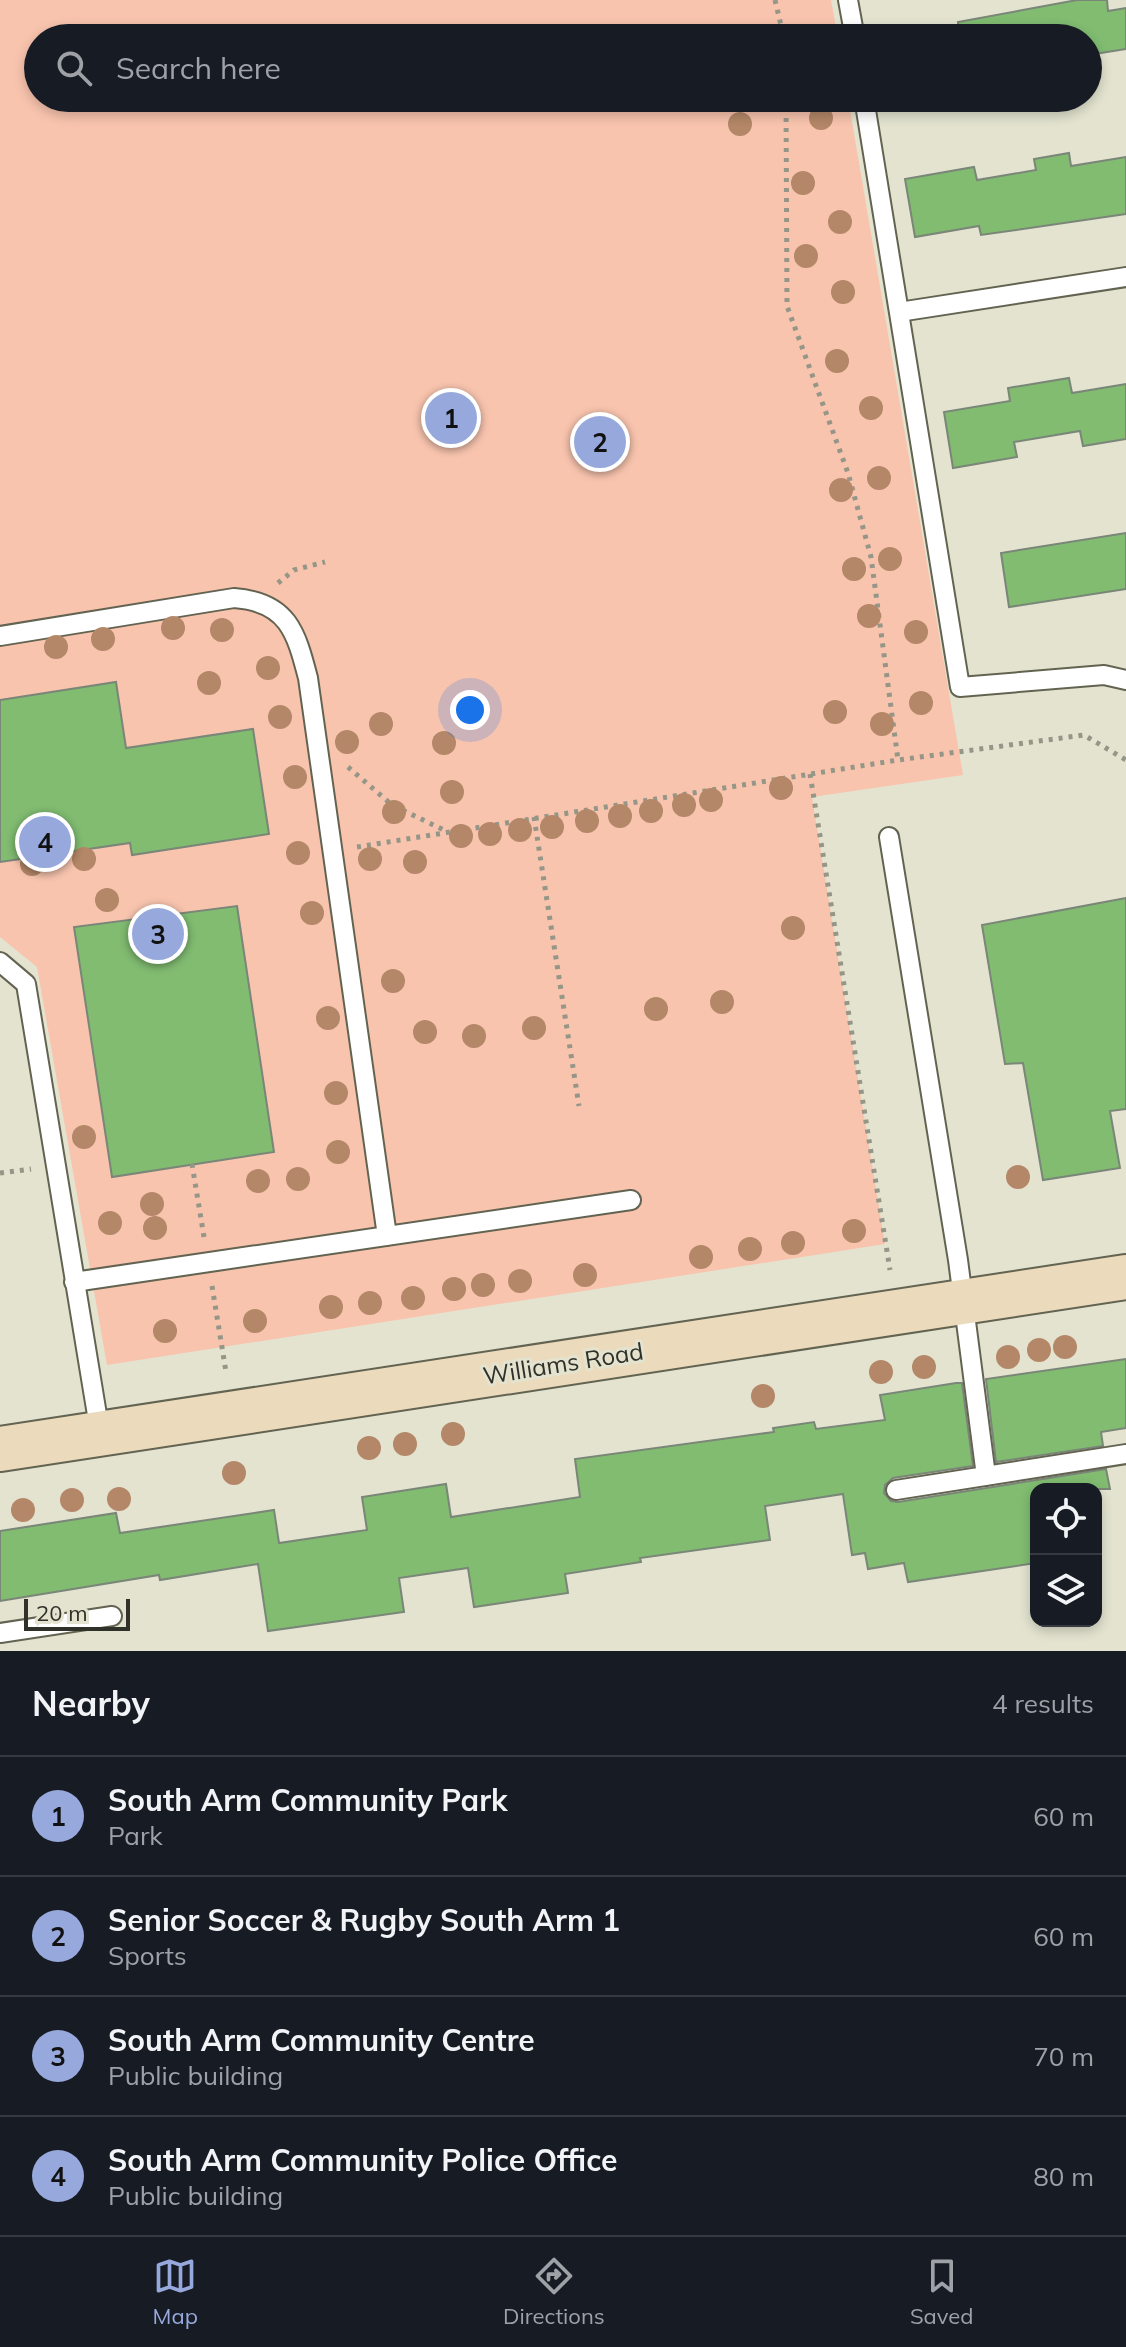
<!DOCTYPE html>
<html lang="en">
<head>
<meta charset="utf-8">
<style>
	:root { --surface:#171b24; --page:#242831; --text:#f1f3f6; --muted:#9ea1a6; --line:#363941; --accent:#97a8dc }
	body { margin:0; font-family:Mulish,sans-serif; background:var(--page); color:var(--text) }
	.controls { position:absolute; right:24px; bottom:24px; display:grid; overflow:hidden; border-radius:16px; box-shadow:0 4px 12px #0003 }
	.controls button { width:72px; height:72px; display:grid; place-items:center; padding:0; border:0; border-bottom:2px solid var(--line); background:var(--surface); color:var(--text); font:40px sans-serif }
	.scale { position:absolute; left:24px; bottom:20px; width:106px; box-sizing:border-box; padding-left:8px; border:4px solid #303129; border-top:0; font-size:22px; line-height:28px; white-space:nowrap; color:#303129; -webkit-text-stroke:6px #e3e3d0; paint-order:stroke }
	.you { position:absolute; left:470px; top:710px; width:28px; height:28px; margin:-20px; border:6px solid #fff; border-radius:50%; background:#1a73e8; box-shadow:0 0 0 12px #1a73e833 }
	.badge { display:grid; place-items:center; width:52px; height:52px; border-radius:50%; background:var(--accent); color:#111; font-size:26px; font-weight:700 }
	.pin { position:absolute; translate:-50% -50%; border:4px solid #fff; box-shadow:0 2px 8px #0006 }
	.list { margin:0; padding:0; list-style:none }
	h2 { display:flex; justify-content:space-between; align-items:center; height:104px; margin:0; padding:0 32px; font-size:34px }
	h2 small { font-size:26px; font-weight:400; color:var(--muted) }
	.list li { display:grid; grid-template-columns:52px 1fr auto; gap:24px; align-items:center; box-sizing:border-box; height:120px; padding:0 32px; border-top:2px solid var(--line) }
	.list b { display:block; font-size:30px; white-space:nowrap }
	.list p { margin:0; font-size:26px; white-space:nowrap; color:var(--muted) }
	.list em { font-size:26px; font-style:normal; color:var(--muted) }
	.icon { flex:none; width:44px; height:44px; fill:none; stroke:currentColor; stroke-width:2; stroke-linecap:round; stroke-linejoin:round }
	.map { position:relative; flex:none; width:1126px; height:1651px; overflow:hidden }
	.search { position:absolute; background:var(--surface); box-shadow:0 4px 12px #0003; left:24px; right:24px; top:24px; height:88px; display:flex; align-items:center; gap:20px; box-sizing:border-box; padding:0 28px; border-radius:44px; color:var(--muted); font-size:30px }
	.sheet { height:584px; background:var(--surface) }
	nav { display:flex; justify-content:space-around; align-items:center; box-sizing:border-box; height:112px; border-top:2px solid var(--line); background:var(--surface); font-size:22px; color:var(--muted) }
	nav a { display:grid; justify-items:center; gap:4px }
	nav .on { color:var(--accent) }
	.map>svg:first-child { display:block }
	.green { fill:#f8c4ae }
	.building { fill:#81bc71; stroke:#7a8677; stroke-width:2 }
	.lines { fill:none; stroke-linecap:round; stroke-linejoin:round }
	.lane-casing { stroke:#636352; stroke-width:22 }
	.secondary-casing { stroke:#636352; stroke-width:48 }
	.path { stroke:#959687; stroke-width:5; stroke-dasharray:4 6; stroke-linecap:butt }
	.lane { stroke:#fff; stroke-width:18 }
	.secondary { stroke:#ebdabb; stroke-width:44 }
	.tree { fill:#b38767 }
	.labels { text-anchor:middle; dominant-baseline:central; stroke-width:6; stroke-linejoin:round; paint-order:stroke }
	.street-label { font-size:24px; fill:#303129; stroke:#e3e3d0 }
</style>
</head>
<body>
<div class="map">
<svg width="1126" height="1651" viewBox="0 0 1126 1651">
	<rect width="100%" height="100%" fill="#e3e3d0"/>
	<!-- green -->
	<path class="green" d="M 0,0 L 831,0 L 838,38 L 38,38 L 38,98 L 848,98 L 963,775 L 812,797 L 885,1244 L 107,1365 L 37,967 L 0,937 Z"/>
	<!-- building -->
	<path class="building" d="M 1077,0 L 1107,0 L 1108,11 L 1126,8 L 1126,49 L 1088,55 L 1088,38 L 959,38 L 958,22 Z
		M 1069,153 L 1071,166 L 1126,157 L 1126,214 L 981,235 L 979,226 L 915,237 L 905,179 L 974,167 L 977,180 L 1036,170 L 1034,159 Z
		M 1069,378 L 1072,393 L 1126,384 L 1126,439 L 1083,446 L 1080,431 L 1014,442 L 1017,457 L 953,468 L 944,412 L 1010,401 L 1008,388 Z
		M 1126,533 L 1126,589 L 1009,607 L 1001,553 Z
		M 116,682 L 126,748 L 253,729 L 269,834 L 132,855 L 130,843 L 0,862 L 0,700 Z
		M 1126,898 L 1126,1109 L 1110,1111 L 1120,1168 L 1043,1180 L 1023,1063 L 1005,1064 L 982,925 Z
		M 237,906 L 274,1152 L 112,1177 L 74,927 Z
		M 1126,1359 L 1126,1428 L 1101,1432 L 1103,1446 L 996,1462 L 986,1379 Z
		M 956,1383 L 962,1383 L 973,1466 L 893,1478 L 885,1485 L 884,1493 L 891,1501 L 898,1502 L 1106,1469 L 1110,1489 L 1036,1489 L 1036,1563 L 908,1582 L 904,1563 L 868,1569 L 865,1553 L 852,1555 L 843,1494 L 765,1506 L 770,1540 L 640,1558 L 641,1562 L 565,1574 L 568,1593 L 474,1607 L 468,1568 L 399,1578 L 404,1612 L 268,1631 L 258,1564 L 160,1580 L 159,1575 L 0,1601 L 0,1531 L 116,1513 L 120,1533 L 274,1510 L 279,1543 L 367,1530 L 362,1497 L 446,1484 L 451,1517 L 580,1497 L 575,1459 L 774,1432 L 773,1428 L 814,1422 L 816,1429 L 885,1420 L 880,1395 Z"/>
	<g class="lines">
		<!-- lane casing -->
		<g class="lane-casing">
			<path id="lane" d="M 848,0 L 855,38
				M 864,98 L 960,687 L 1104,675 L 1126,680
				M 899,312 L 1126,277
				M 0,636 L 234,598 C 288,602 296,632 308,678 L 387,1236
				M 889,837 L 958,1260 L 986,1476
				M 0,962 L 26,984 L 100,1433
				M 74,1282 L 631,1200
				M 896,1490 L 1126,1454
				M 0,1633 L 112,1616"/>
		</g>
		<!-- secondary casing -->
		<g class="secondary-casing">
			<path id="secondary" d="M 0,1449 L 1126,1277"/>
		</g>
		<!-- path -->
		<path class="path" d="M 775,0 L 784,38
			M 786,98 L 787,306 L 848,473 L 871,557 L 898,760
			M 278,583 L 294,570 L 325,562
			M 348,767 L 392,805 L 446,831
			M 810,774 L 890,1270
			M 534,817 L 579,1106
			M 357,847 L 898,760 L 1084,735 L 1126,760
			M 192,1164 L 204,1237
			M 0,1173 L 31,1169
			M 212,1286 L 226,1372"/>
		<!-- lane -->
		<use href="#lane" class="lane"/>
		<!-- secondary -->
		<use href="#secondary" class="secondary"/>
	</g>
	<!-- trees -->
	<g class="tree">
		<circle cx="821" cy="118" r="12"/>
		<circle cx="740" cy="124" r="12"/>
		<circle cx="803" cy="183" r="12"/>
		<circle cx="840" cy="222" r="12"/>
		<circle cx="806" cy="256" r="12"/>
		<circle cx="843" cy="292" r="12"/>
		<circle cx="837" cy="361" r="12"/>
		<circle cx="871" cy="408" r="12"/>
		<circle cx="879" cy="478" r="12"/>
		<circle cx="841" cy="490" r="12"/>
		<circle cx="890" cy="559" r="12"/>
		<circle cx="854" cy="569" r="12"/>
		<circle cx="869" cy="616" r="12"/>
		<circle cx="173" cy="628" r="12"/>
		<circle cx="222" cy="630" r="12"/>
		<circle cx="916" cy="632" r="12"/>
		<circle cx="103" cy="639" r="12"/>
		<circle cx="56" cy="647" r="12"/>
		<circle cx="268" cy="668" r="12"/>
		<circle cx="209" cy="683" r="12"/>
		<circle cx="921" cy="703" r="12"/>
		<circle cx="835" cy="712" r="12"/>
		<circle cx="280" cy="717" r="12"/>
		<circle cx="381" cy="724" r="12"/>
		<circle cx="882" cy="724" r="12"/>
		<circle cx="347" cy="742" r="12"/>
		<circle cx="444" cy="743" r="12"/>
		<circle cx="295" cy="777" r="12"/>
		<circle cx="781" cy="788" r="12"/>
		<circle cx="452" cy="792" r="12"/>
		<circle cx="711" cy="800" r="12"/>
		<circle cx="684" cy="805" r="12"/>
		<circle cx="651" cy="811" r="12"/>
		<circle cx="394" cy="812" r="12"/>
		<circle cx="620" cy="816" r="12"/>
		<circle cx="587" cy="821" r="12"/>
		<circle cx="552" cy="827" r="12"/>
		<circle cx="520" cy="830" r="12"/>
		<circle cx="490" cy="834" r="12"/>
		<circle cx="461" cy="836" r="12"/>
		<circle cx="298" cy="853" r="12"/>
		<circle cx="84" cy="859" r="12"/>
		<circle cx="370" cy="859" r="12"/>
		<circle cx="415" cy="862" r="12"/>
		<circle cx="32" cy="864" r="12"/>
		<circle cx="107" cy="900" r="12"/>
		<circle cx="312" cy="913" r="12"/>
		<circle cx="793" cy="928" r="12"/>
		<circle cx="393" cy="981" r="12"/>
		<circle cx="722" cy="1002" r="12"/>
		<circle cx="656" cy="1009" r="12"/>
		<circle cx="328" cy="1018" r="12"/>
		<circle cx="534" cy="1028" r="12"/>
		<circle cx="425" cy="1032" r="12"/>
		<circle cx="474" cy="1036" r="12"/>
		<circle cx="336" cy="1093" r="12"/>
		<circle cx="84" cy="1137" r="12"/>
		<circle cx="338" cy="1152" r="12"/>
		<circle cx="1018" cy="1177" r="12"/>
		<circle cx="298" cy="1179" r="12"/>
		<circle cx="258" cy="1181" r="12"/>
		<circle cx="152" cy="1204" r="12"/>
		<circle cx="110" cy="1223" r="12"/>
		<circle cx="155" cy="1228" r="12"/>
		<circle cx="854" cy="1231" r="12"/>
		<circle cx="793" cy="1243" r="12"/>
		<circle cx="750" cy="1249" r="12"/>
		<circle cx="701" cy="1257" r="12"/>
		<circle cx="585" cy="1275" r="12"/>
		<circle cx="520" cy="1281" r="12"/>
		<circle cx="483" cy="1285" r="12"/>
		<circle cx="454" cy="1289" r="12"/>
		<circle cx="413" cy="1298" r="12"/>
		<circle cx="370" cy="1303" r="12"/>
		<circle cx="331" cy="1307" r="12"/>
		<circle cx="255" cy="1321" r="12"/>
		<circle cx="165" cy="1331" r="12"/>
		<circle cx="1065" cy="1347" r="12"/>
		<circle cx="1039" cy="1350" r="12"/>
		<circle cx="1008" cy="1357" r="12"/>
		<circle cx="924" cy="1367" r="12"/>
		<circle cx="881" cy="1372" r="12"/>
		<circle cx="763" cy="1396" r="12"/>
		<circle cx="453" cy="1434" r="12"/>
		<circle cx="405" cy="1444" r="12"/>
		<circle cx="369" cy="1448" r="12"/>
		<circle cx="234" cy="1473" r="12"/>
		<circle cx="119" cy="1499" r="12"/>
		<circle cx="72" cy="1500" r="12"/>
		<circle cx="23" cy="1510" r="12"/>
	</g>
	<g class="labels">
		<!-- street labels -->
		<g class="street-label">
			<text transform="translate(563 1363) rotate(-9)">Williams Road</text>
		</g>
	</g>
</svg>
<div class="controls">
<button><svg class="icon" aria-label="locate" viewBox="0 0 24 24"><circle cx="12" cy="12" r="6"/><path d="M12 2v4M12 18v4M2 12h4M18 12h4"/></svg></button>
<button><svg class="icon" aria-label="layers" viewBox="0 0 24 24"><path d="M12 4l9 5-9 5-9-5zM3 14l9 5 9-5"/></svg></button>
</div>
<div class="scale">20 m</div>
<div class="you"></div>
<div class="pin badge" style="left:451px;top:418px">1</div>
<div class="pin badge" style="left:600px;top:442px">2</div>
<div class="pin badge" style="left:158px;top:934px">3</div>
<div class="pin badge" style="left:45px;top:842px">4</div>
<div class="search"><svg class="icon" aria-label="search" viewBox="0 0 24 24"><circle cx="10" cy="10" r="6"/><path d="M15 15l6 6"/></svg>Search here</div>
</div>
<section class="sheet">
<h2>Nearby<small>4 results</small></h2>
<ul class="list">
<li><span class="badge">1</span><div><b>South Arm Community Park</b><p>Park</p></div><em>60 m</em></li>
<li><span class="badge">2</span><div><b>Senior Soccer &amp; Rugby South Arm 1</b><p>Sports</p></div><em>60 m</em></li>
<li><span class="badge">3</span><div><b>South Arm Community Centre</b><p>Public building</p></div><em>70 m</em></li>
<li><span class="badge">4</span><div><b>South Arm Community Police Office</b><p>Public building</p></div><em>80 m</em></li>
</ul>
</section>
<nav>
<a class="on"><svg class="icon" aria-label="map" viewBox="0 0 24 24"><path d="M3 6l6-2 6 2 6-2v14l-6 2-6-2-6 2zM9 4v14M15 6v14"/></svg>Map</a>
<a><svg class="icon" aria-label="directions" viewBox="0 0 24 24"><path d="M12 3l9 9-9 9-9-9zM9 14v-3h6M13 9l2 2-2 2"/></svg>Directions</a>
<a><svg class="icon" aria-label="saved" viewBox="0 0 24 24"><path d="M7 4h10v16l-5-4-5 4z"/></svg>Saved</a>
</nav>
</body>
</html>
